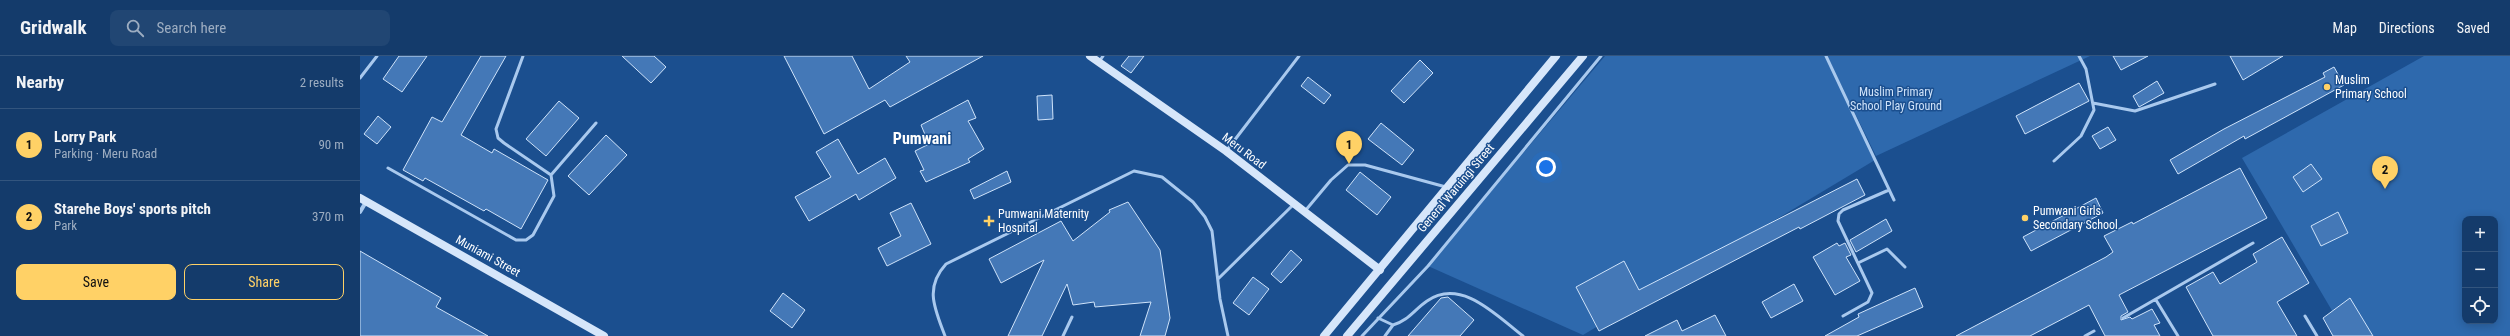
<!DOCTYPE html>
<html lang="en">
<head>
<meta charset="utf-8">
<style>
	:root { --surface:#143b6b; --page:#214673; --text:#f1f3f6; --muted:#9dadc1; --line:#33557e; --accent:#ffd166 }
	body { margin:0; font-family:"Roboto Condensed",sans-serif; background:var(--page); color:var(--text) }
	.controls { position:absolute; right:12px; bottom:12px; display:grid; overflow:hidden; border-radius:8px; box-shadow:0 2px 10px #0003 }
	.controls button { width:36px; height:36px; display:grid; place-items:center; padding:0; border:0; border-bottom:1px solid var(--line); background:var(--surface); color:var(--text); font:20px sans-serif }
	.you { position:absolute; left:1186px; top:111px; width:14px; height:14px; margin:-10px; border:3px solid #fff; border-radius:50%; background:#1a73e8; box-shadow:0 0 0 6px #1a73e833 }
	.badge { display:grid; place-items:center; width:26px; height:26px; border-radius:50%; background:var(--accent); color:#111; font-size:13px; font-weight:700 }
	.pin { position:absolute; translate:-50% -33px; filter:drop-shadow(0 1px 2px #0008) }
	.pin::after { content:''; position:absolute; top:21px; width:14px; height:12px; background:inherit; clip-path:polygon(0 0,100% 0,50% 100%) }
	.list { margin:0; padding:0; list-style:none }
	h2 { display:flex; justify-content:space-between; align-items:center; height:52px; margin:0; padding:0 16px; font-size:17px }
	h2 small { font-size:13px; font-weight:400; color:var(--muted) }
	.list li { display:grid; grid-template-columns:26px 1fr auto; gap:12px; align-items:center; box-sizing:border-box; height:72px; padding:0 16px; border-top:1px solid var(--line) }
	.list b { display:block; font-size:15px; white-space:nowrap }
	.list p { margin:0; font-size:13px; white-space:nowrap; color:var(--muted) }
	.list em { font-size:13px; font-style:normal; color:var(--muted) }
	.actions { display:flex; gap:8px; padding:12px 16px }
	.actions a { flex:1; padding:9px 0; border:1px solid var(--accent); border-radius:8px; text-align:center; font-size:14px; color:var(--accent) }
	.actions .main { background:var(--accent); color:#111 }
	.icon { flex:none; width:22px; height:22px; fill:none; stroke:currentColor; stroke-width:2; stroke-linecap:round; stroke-linejoin:round }
	.map { position:relative; flex:none; width:2150px; height:280px; overflow:hidden }
	header { display:flex; align-items:center; gap:24px; box-sizing:border-box; height:56px; padding:0 20px; background:var(--surface); border-bottom:1px solid var(--line) }
	header strong { font-size:19px }
	nav { display:flex; gap:22px; margin-inline-start:auto; font-size:14px }
	.search { width:280px; height:36px; background:var(--page); display:flex; align-items:center; gap:10px; box-sizing:border-box; padding:0 14px; border-radius:8px; color:var(--muted); font-size:15px }
	main { display:flex }
	aside { flex:1; background:var(--surface) }
	.map>svg:first-child { display:block }
	.green { fill:#2e69ad; fill-rule:evenodd }
	.building { fill:#4478b7; stroke:#cfe3fa }
	.lines { fill:none; stroke-linecap:round; stroke-linejoin:round }
	.lane { stroke:#a9c9ee; stroke-width:3 }
	.street { stroke:#a9c9ee; stroke-width:4 }
	.secondary { stroke:#d6e6fa; stroke-width:8 }
	.poi-dot { fill:#ffd166; stroke:#1b4f8f; stroke-width:1.5 }
	.labels { text-anchor:middle; dominant-baseline:central; stroke-width:3; stroke-linejoin:round; paint-order:stroke }
	.poi-label { font-size:12px; fill:#fff; stroke:#1b4f8f; text-anchor:start }
	.park-label { font-size:12px; fill:#cfe3fa; stroke:#1b4f8f }
	.street-label { font-size:12px; fill:#fff; stroke:#1b4f8f }
	.district-label { font-size:16px; font-weight:bold; fill:#fff; stroke:#1b4f8f }
</style>
</head>
<body>
<header>
<strong>Gridwalk</strong>
<div class="search"><svg class="icon" aria-label="search" viewBox="0 0 24 24"><circle cx="10" cy="10" r="6"/><path d="M15 15l6 6"/></svg>Search here</div>
<nav><a>Map</a><a>Directions</a><a>Saved</a></nav>
</header>
<main>
<aside>
<h2>Nearby<small>2 results</small></h2>
<ul class="list">
<li><span class="badge">1</span><div><b>Lorry Park</b><p>Parking · Meru Road</p></div><em>90 m</em></li>
<li><span class="badge">2</span><div><b>Starehe Boys' sports pitch</b><p>Park</p></div><em>370 m</em></li>
</ul>
<div class="actions"><a class="main">Save</a><a>Share</a></div>
</aside>
<div class="map">
<svg width="2150" height="280" viewBox="0 0 2150 280">
	<rect width="100%" height="100%" fill="#1b4f8f"/>
	<!-- green -->
	<path class="green" d="M 1245,0 L 1466,0 L 1515,104 L 1223,279 L 1068,210 Z
		M 1467,0 L 1730,0 L 1516,100 Z
		M 2064,0 L 2150,0 L 2150,280 L 1987,280 L 1882,102 ZM 2105,163 L 2135,163 L 2135,265 L 2105,265 Z"/>
	<!-- building -->
	<path class="building" d="M 39,0 L 67,0 L 42,36 L 23,23 Z
		M 121,0 L 146,0 L 101,79 L 132,97 L 134,93 L 188,124 L 161,173 L 126,153 L 124,155 L 65,122 L 63,125 L 43,114 L 72,61 L 82,66 Z
		M 262,0 L 294,0 L 306,11 L 291,27 Z
		M 424,0 L 492,0 L 509,33 L 550,6 L 546,0 L 623,0 L 530,51 L 525,44 L 464,78 Z
		M 769,0 L 784,0 L 771,17 L 761,10 Z
		M 1753,0 L 1788,0 L 1761,14 Z
		M 1870,0 L 1923,0 L 1883,24 Z
		M 1060,4 L 1073,17 L 1044,47 L 1031,35 Z
		M 1974,11 L 1984,29 L 1885,83 L 1884,80 L 1818,118 L 1810,104 L 1864,73 L 1965,21 L 1963,17 Z
		M 948,21 L 971,39 L 964,48 L 941,30 Z
		M 1797,25 L 1804,37 L 1779,51 L 1773,40 Z
		M 1719,27 L 1729,45 L 1665,78 L 1656,60 Z
		M 692,39 L 693,63 L 678,64 L 677,40 Z
		M 608,44 L 616,62 L 608,65 L 624,93 L 608,103 L 610,106 L 566,126 L 560,115 L 564,114 L 555,95 L 569,88 L 561,69 Z
		M 199,45 L 219,62 L 186,100 L 166,83 Z
		M 18,60 L 31,71 L 17,88 L 4,78 Z
		M 1021,67 L 1054,94 L 1042,109 L 1008,83 Z
		M 1748,71 L 1756,84 L 1740,93 L 1732,80 Z
		M 246,79 L 267,99 L 229,139 L 208,120 Z
		M 478,83 L 498,118 L 525,102 L 536,122 L 499,144 L 496,138 L 449,165 L 435,141 L 471,121 L 456,96 Z
		M 1951,108 L 1962,123 L 1943,136 L 1933,121 Z
		M 1880,112 L 1907,162 L 1759,239 L 1768,256 L 1761,260 L 1761,264 L 1770,261 L 1772,263 L 1792,253 L 1800,267 L 1794,269 L 1800,280 L 1745,280 L 1729,249 L 1670,280 L 1596,280 L 1746,201 L 1753,196 L 1744,180 L 1772,166 L 1773,168 Z
		M 647,115 L 651,126 L 614,143 L 610,134 Z
		M 1000,116 L 1031,141 L 1017,159 L 986,134 Z
		M 1497,123 L 1505,139 L 1440,173 L 1439,171 L 1239,275 L 1216,231 L 1264,205 L 1279,234 Z
		M 1736,142 L 1743,157 L 1671,195 L 1663,181 Z
		M 768,146 L 800,194 L 810,262 L 805,280 L 780,280 L 791,246 L 735,251 L 734,246 L 713,249 L 707,228 L 682,280 L 648,280 L 684,204 L 641,227 L 629,203 L 701,165 L 713,185 L 750,156 L 749,154 Z
		M 551,147 L 571,188 L 527,210 L 518,192 L 541,180 L 530,157 Z
		M 1978,156 L 1988,177 L 1961,190 L 1951,170 Z
		M 1526,163 L 1532,175 L 1496,196 L 1490,184 Z
		M 1922,181 L 1949,227 L 1917,246 L 1937,280 L 1853,280 L 1826,231 L 1853,216 L 1860,228 L 1897,206 L 1893,198 Z
		M 1477,187 L 1479,190 L 1485,187 L 1491,199 L 1486,201 L 1500,225 L 1475,239 L 1453,201 Z
		M 931,194 L 942,204 L 921,227 L 911,218 Z
		M 0,195 L 81,242 L 76,251 L 128,280 L 0,280 Z
		M 893,221 L 909,233 L 889,259 L 873,247 Z
		M 1434,228 L 1443,245 L 1411,262 L 1402,246 Z
		M 1555,232 L 1563,251 L 1497,280 L 1465,280 L 1499,261 L 1498,258 Z
		M 423,237 L 445,254 L 432,272 L 410,255 Z
		M 1088,241 L 1114,264 L 1100,280 L 1048,280 L 1081,242 Z
		M 1990,242 L 2013,280 L 1973,280 L 1963,262 Z
		M 1355,259 L 1366,280 L 1285,280 L 1317,264 L 1322,275 Z"/>
	<g class="lines">
		<!-- lane -->
		<path class="lane" d="M 163,0 L 136,73 L 138,82 L 144,87 L 191,119 L 236,67
			M 1466,0 L 1534,144
			M 739,6 L 743,0
			M 0,22 L 17,0
			M 1733,47 L 1775,55 L 1855,28
			M 867,94 L 939,0
			M 1694,105 L 1721,80 L 1734,54 L 1726,13 L 1719,0
			M 28,112 L 156,184 L 166,184 L 173,179 L 194,140 L 191,119
			M 945,155 L 971,124 L 988,109 L 1005,109 L 1086,131
			M 1498,207 L 1527,193 L 1545,211
			M 858,223 L 934,148
			M 1796,244 L 1818,280
			M 1483,260 L 1508,246 L 1512,237 L 1478,165 L 1479,158 L 1483,154 L 1529,134
			M 1945,260 L 1957,280
			M 1018,262 L 1033,269 C 1048,265 1055,253 1067,245 C 1101,221 1137,260 1163,280
			M 1763,262 L 1893,187
			M 585,280 C 575,253 564,232 586,208 L 774,115 L 802,121 L 833,146 L 845,161 L 852,175 L 860,243 L 868,280
			M 703,280 L 712,261
			M 1002,280 L 1068,210 L 1241,0
			M 1025,280 L 1033,269
			M 1725,280 L 1734,275"/>
		<!-- street -->
		<path class="street" d="M 0,156 L 6,146"/>
		<!-- secondary -->
		<path class="secondary" d="M 730,0 L 866,95 L 1020,214
			M 0,142 L 244,280
			M 964,280 L 1196,0
			M 987,280 L 1223,0"/>
	</g>
	<!-- markers -->
	<g class="poi-dot">
		<circle cx="1967" cy="31" r="4"/>
		<circle cx="1665" cy="162" r="4"/>
		<path d="M627 159h4v4h4v4h-4v4h-4v-4h-4v-4h4z"/>
	</g>
	<g class="labels">
		<!-- poi labels -->
		<g class="poi-label">
			<text x="1975" y="24">Muslim<tspan x="1975" dy="14">Primary School</tspan></text>
			<text x="1673" y="155">Pumwani Girls<tspan x="1673" dy="14">Secondary School</tspan></text>
			<text x="638" y="158">Pumwani Maternity<tspan x="638" dy="14">Hospital</tspan></text>
		</g>
		<!-- park labels -->
		<g class="park-label">
			<text x="1536" y="36">Muslim Primary<tspan x="1536" dy="14">School Play Ground</tspan></text>
		</g>
		<!-- street labels -->
		<g class="street-label">
			<text transform="translate(884 95) rotate(37)">Meru Road</text>
			<text transform="translate(1096 132) rotate(-50)">General Waruingi Street</text>
			<text transform="translate(128 200) rotate(29)">Muniami Street</text>
		</g>
		<!-- district labels -->
		<g class="district-label">
			<text x="562" y="82">Pumwani</text>
		</g>
	</g>
</svg>
<div class="controls">
<button>+</button>
<button>−</button>
<button><svg class="icon" aria-label="locate" viewBox="0 0 24 24"><circle cx="12" cy="12" r="6"/><path d="M12 2v4M12 18v4M2 12h4M18 12h4"/></svg></button>
</div>
<div class="you"></div>
<div class="pin badge" style="left:989px;top:108px">1</div>
<div class="pin badge" style="left:2025px;top:133px">2</div>
</div>
</main>
</body>
</html>
